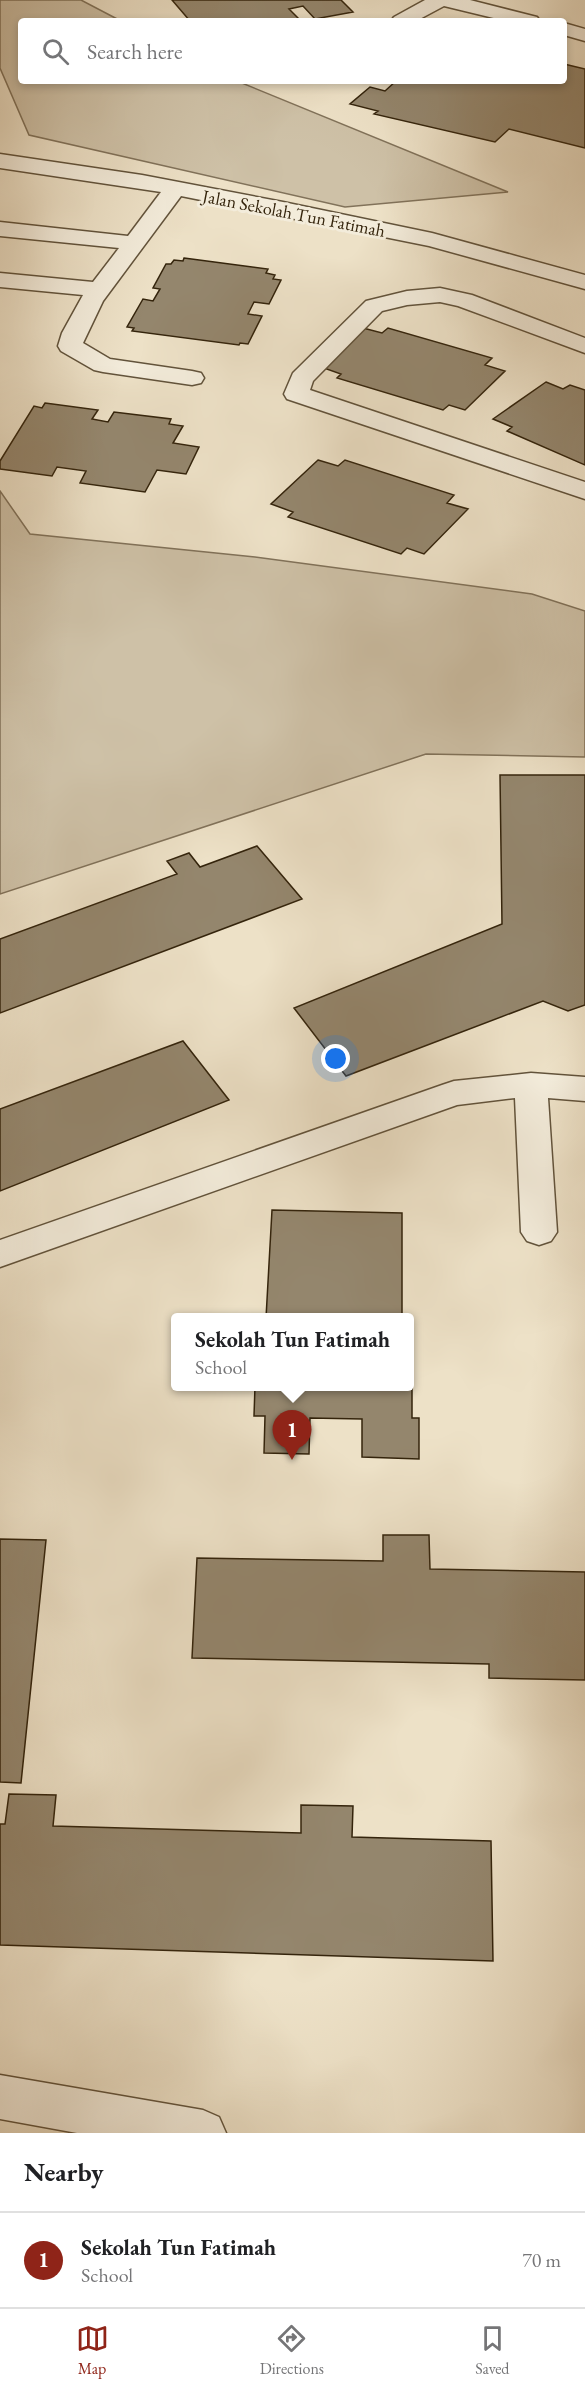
<!DOCTYPE html>
<html lang="en">
<head>
<meta charset="utf-8">
<style>
	:root { --surface:#fff; --page:#f2f2f2; --text:#202124; --muted:#757577; --line:#e0e0e0; --accent:#8f2418 }
	body { margin:0; font-family:"EB Garamond",serif; background:var(--page); color:var(--text) }
	.you { position:absolute; left:336px; top:1059px; width:21px; height:21px; margin:-15px; border:4px solid #fff; border-radius:50%; background:#1a73e8; box-shadow:0 0 0 9px #1a73e833 }
	.badge { display:grid; place-items:center; width:39px; height:39px; border-radius:50%; background:var(--accent); color:#fff; font-size:20px; font-weight:700 }
	.pin { position:absolute; translate:-50% -50px; filter:drop-shadow(0 2px 3px #0008) }
	.pin::after { content:''; position:absolute; top:32px; width:21px; height:18px; background:inherit; clip-path:polygon(0 0,100% 0,50% 100%) }
	.popup { position:absolute; left:171px; top:1313px; width:243px; height:78px; box-sizing:border-box; display:grid; place-content:center; border-radius:6px; background:var(--surface); filter:drop-shadow(0 2px 4px #0005); font-size:20px; white-space:nowrap; color:var(--muted) }
	.popup b { font-size:22px; color:var(--text) }
	.popup::after { content:''; position:absolute; left:50%; top:100%; margin-left:-12px; border:12px solid transparent; border-top-color:var(--surface) }
	.list { margin:0; padding:0; list-style:none }
	h2 { display:flex; justify-content:space-between; align-items:center; height:78px; margin:0; padding:0 24px; font-size:26px }
	h2 small { font-size:20px; font-weight:400; color:var(--muted) }
	.list li { display:grid; grid-template-columns:39px 1fr auto; gap:18px; align-items:center; box-sizing:border-box; height:96px; padding:0 24px; border-top:2px solid var(--line) }
	.list b { display:block; font-size:22px; white-space:nowrap }
	.list p { margin:0; font-size:20px; white-space:nowrap; color:var(--muted) }
	.list em { font-size:20px; font-style:normal; color:var(--muted) }
	.icon { flex:none; width:33px; height:33px; fill:none; stroke:currentColor; stroke-width:2; stroke-linecap:round; stroke-linejoin:round }
	.map { position:relative; flex:none; width:585px; height:2133px; overflow:hidden }
	.search { position:absolute; background:var(--surface); box-shadow:0 3px 9px #0003; left:18px; right:18px; top:18px; height:66px; display:flex; align-items:center; gap:15px; box-sizing:border-box; padding:0 21px; border-radius:6px; color:var(--muted); font-size:22px }
	.sheet { height:174px; background:var(--surface) }
	nav { display:flex; justify-content:space-around; align-items:center; box-sizing:border-box; height:84px; border-top:2px solid var(--line); background:var(--surface); font-size:16px; color:var(--muted) }
	nav a { display:grid; justify-items:center; gap:3px }
	nav .on { color:var(--accent) }
	.map>svg:first-child { display:block }
	.green { fill:#cec1a7; stroke:#81725a; stroke-width:1.5 }
	.building { fill:#94866d; stroke:#34240c; stroke-width:1.5 }
	.lines { fill:none; stroke-linecap:round; stroke-linejoin:round }
	.minor-casing { stroke:#62533b; stroke-width:3 }
	.minor { fill:#f3ecdb; fill-rule:evenodd }
	.labels { text-anchor:middle; dominant-baseline:central; stroke-width:6; stroke-linejoin:round; paint-order:stroke }
	.far-street-label { font-size:18px; fill:#34240c; stroke:#f3ecdb }
</style>
</head>
<body>
<div class="map">
<svg width="585" height="2133" viewBox="0 0 585 2133">
	<rect width="100%" height="100%" fill="#ede1c7"/>
	<filter id="stains"><feTurbulence type="fractalNoise" baseFrequency=".00333" numOctaves="4"/><feColorMatrix values="0 0 0 0 .2 0 0 0 0 .09 0 0 0 0 .02 0 0 0 .5 -.17"/></filter>
	<radialGradient id="worn" r=".72"><stop offset=".6" stop-color="#630" stop-opacity="0"/><stop offset="1" stop-color="#630" stop-opacity=".3"/></radialGradient>
	<!-- green -->
	<path class="green" d="M 0,0 L 81,0 L 121,21 L 21,21 L 21,81 L 237,81 L 508,192 L 345,207 L 29,135 L 0,68 Z
		M 0,491 L 30,534 L 255,557 L 532,594 L 585,611 L 585,757 L 426,754 L 0,894 Z"/>
	<!-- building -->
	<path class="building" d="M 172,0 L 341,0 L 353,12 L 315,19 L 303,6 L 289,9 L 298,18 L 282,21 L 190,21 Z
		M 564,64 L 585,69 L 585,148 L 509,129 L 495,142 L 374,114 L 378,111 L 350,104 L 370,87 L 385,91 L 396,81 L 564,81 Z
		M 184,258 L 268,269 L 266,273 L 275,275 L 273,279 L 281,280 L 269,304 L 254,302 L 248,314 L 262,316 L 248,344 L 240,343 L 239,345 L 132,331 L 134,328 L 127,327 L 143,299 L 153,301 L 160,289 L 153,288 L 166,264 L 171,264 L 174,260 L 183,261 Z
		M 363,328 L 382,333 L 388,328 L 492,358 L 485,365 L 505,371 L 465,410 L 449,405 L 443,410 L 337,378 L 341,374 L 321,367 Z
		M 546,382 L 563,389 L 570,385 L 585,390 L 585,465 L 507,431 L 512,427 L 493,419 Z
		M 45,403 L 98,410 L 92,419 L 108,422 L 114,412 L 171,419 L 169,424 L 183,426 L 173,443 L 199,447 L 186,474 L 157,470 L 145,492 L 80,483 L 86,471 L 57,467 L 52,476 L 0,469 L 0,461 L 34,406 L 42,408 Z
		M 318,460 L 338,466 L 345,460 L 454,495 L 447,503 L 468,509 L 424,554 L 407,548 L 401,554 L 288,517 L 293,512 L 271,504 Z
		M 500,775 L 585,775 L 585,1005 L 568,1011 L 543,1001 L 346,1076 L 294,1008 L 502,924 Z
		M 257,846 L 302,899 L 0,1013 L 0,939 L 177,874 L 167,861 L 189,853 L 200,867 Z
		M 183,1041 L 229,1100 L 0,1191 L 0,1109 Z
		M 272,1210 L 402,1213 L 402,1318 L 266,1318 Z
		M 409,1385 L 412,1385 L 412,1418 L 419,1418 L 419,1459 L 362,1457 L 362,1419 L 310,1418 L 309,1454 L 264,1453 L 265,1416 L 254,1416 L 255,1386 L 409,1386 Z
		M 383,1535 L 429,1535 L 430,1569 L 585,1572 L 585,1680 L 489,1678 L 489,1664 L 192,1658 L 197,1558 L 383,1561 Z
		M 0,1539 L 46,1540 L 21,1783 L 0,1782 Z
		M 9,1794 L 56,1795 L 53,1826 L 301,1833 L 301,1805 L 353,1806 L 352,1837 L 491,1841 L 493,1961 L 0,1945 L 0,1824 L 5,1824 Z"/>
	<g class="lines">
		<!-- minor casing -->
		<g class="minor-casing">
			<path id="minor" d="M 425,0 L 470,0 L 537,17 L 540,21 L 506,21 L 444,6 L 416,21 L 391,21 L 394,17 Z
				M 564,23 L 585,29 L 585,41 L 564,35 Z
				M 0,154 L 142,175 L 283,202 L 432,233 L 585,275 L 585,289 L 429,246 L 181,196 L 103,301 L 83,343 L 110,359 L 192,371 L 201,373 L 204,378 L 201,383 L 192,385 L 103,372 L 94,370 L 61,351 L 58,346 L 62,333 L 83,295 L 0,287 L 0,273 L 93,282 L 119,248 L 0,236 L 0,222 L 128,236 L 161,192 L 0,168 Z
				M 440,288 L 472,295 L 585,338 L 585,353 L 458,306 L 440,302 L 407,305 L 382,311 L 313,381 L 310,390 L 585,482 L 585,499 L 287,399 L 284,394 L 293,373 L 366,301 L 407,291 Z
				M 531,1073 L 585,1077 L 585,1101 L 548,1098 L 557,1232 L 551,1241 L 539,1245 L 527,1241 L 521,1232 L 515,1098 L 457,1105 L 0,1267 L 0,1240 L 442,1085 L 454,1081 Z
				M 0,2075 L 203,2110 L 219,2117 L 226,2133 L 77,2133 L 0,2119 Z"/>
		</g>
		<!-- minor -->
		<use href="#minor" class="minor"/>
	</g>
	<g class="labels">
		<!-- far-street labels -->
		<g class="far-street-label">
			<text transform="translate(294 213) rotate(11)">Jalan Sekolah Tun Fatimah</text>
		</g>
	</g>
	<rect width="100%" height="100%" filter="url(#stains)"/>
	<rect width="100%" height="100%" fill="url(#worn)"/>
</svg>
<div class="you"></div>
<div class="pin badge" style="left:292px;top:1460px">1</div>
<div class="popup"><b>Sekolah Tun Fatimah</b>School</div>
<div class="search"><svg class="icon" aria-label="search" viewBox="0 0 24 24"><circle cx="10" cy="10" r="6"/><path d="M15 15l6 6"/></svg>Search here</div>
</div>
<section class="sheet">
<h2>Nearby<small></small></h2>
<ul class="list">
<li><span class="badge">1</span><div><b>Sekolah Tun Fatimah</b><p>School</p></div><em>70 m</em></li>
</ul>
</section>
<nav>
<a class="on"><svg class="icon" aria-label="map" viewBox="0 0 24 24"><path d="M3 6l6-2 6 2 6-2v14l-6 2-6-2-6 2zM9 4v14M15 6v14"/></svg>Map</a>
<a><svg class="icon" aria-label="directions" viewBox="0 0 24 24"><path d="M12 3l9 9-9 9-9-9zM9 14v-3h6M13 9l2 2-2 2"/></svg>Directions</a>
<a><svg class="icon" aria-label="saved" viewBox="0 0 24 24"><path d="M7 4h10v16l-5-4-5 4z"/></svg>Saved</a>
</nav>
</body>
</html>
